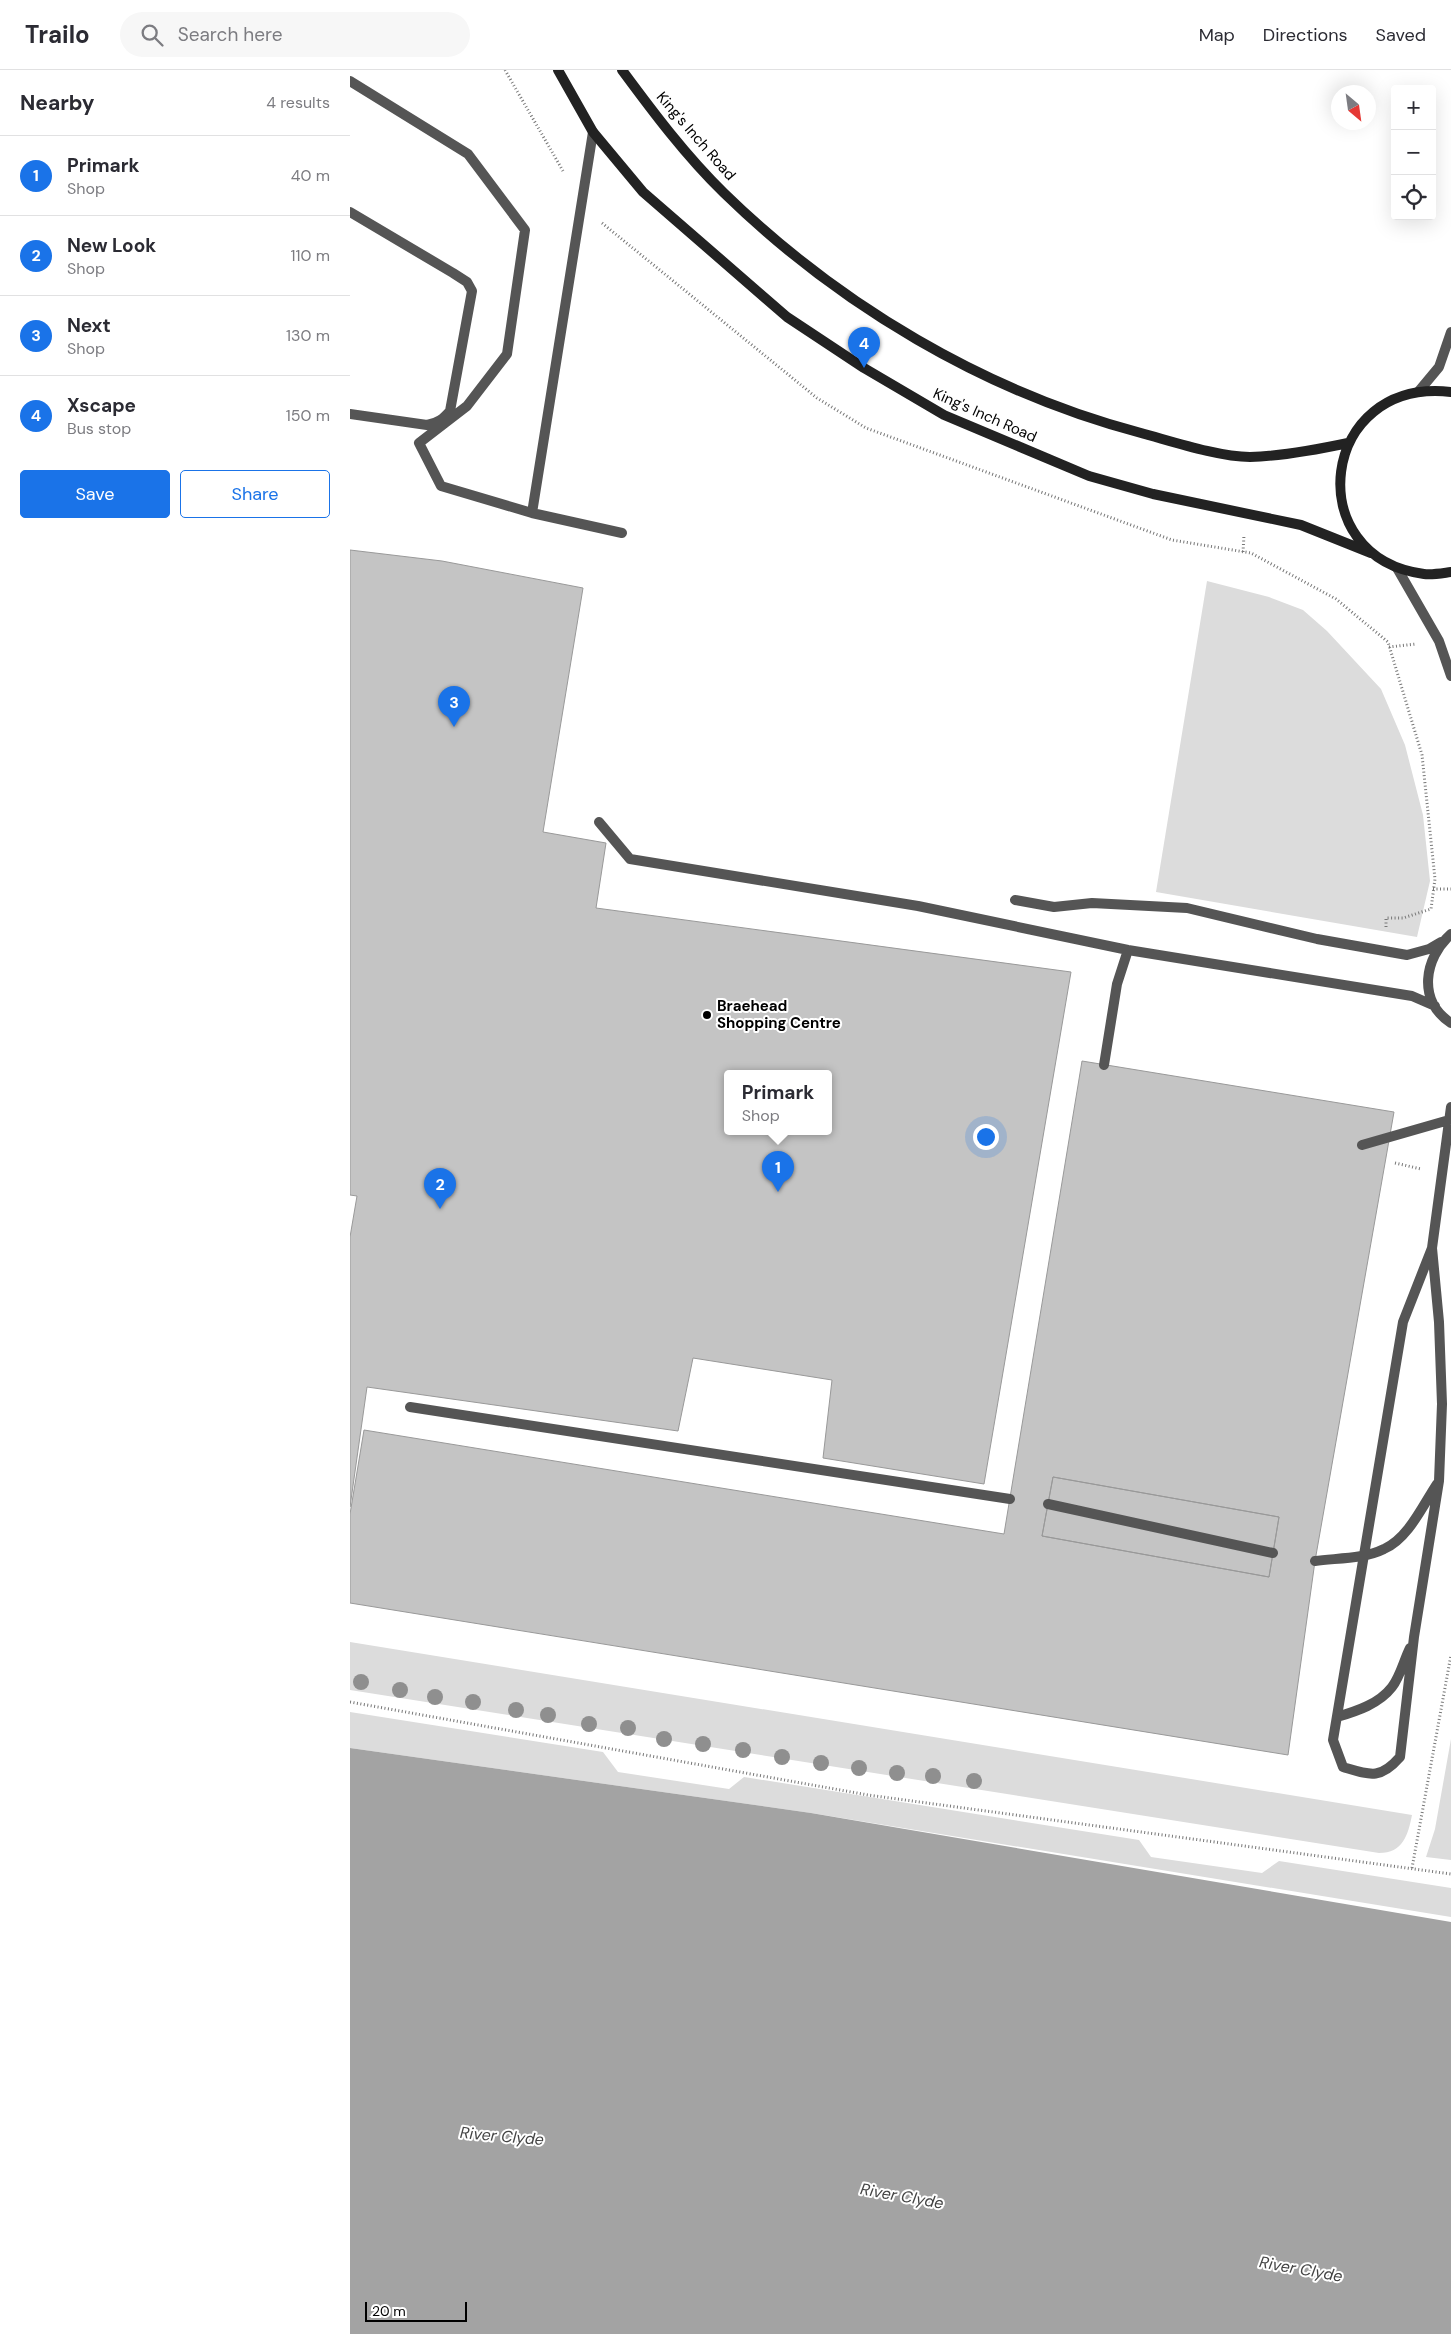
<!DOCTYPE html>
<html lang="en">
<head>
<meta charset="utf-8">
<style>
	:root { --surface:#fff; --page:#f7f7f7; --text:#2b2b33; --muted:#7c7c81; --line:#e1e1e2; --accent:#1a73e8 }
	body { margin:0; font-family:"DM Sans",sans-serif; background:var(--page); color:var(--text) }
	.controls { position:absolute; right:15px; top:15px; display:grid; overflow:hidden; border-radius:5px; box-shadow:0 5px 20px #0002 }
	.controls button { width:45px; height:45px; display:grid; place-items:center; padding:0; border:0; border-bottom:1px solid var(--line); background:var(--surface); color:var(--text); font:25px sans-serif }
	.compass { position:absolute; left:981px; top:15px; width:45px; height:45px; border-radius:50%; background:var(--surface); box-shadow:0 5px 20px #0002; rotate:151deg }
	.scale { position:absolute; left:15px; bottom:12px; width:102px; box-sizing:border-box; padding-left:5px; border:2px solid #000; border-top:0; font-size:14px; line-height:18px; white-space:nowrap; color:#000; -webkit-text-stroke:4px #fff; paint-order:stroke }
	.you { position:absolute; left:635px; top:1066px; width:18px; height:18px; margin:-12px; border:4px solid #fff; border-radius:50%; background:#1a73e8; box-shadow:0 0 0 8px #1a73e833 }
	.badge { display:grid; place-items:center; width:32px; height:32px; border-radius:50%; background:var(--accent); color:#fff; font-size:16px; font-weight:700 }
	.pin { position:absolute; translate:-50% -41px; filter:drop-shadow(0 1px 2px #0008) }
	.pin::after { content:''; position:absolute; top:26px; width:18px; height:15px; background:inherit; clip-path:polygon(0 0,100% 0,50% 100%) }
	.popup { position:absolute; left:374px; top:1000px; width:108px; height:65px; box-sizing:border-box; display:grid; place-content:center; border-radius:5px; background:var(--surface); filter:drop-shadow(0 1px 4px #0005); font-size:16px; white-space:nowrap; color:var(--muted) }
	.popup b { font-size:19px; color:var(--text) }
	.popup::after { content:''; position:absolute; left:50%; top:100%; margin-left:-10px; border:10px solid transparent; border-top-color:var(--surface) }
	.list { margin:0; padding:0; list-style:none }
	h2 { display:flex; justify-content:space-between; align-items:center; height:65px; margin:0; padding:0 20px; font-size:21px }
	h2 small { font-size:16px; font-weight:400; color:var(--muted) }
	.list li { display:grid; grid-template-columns:32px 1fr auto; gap:15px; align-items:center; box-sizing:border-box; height:80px; padding:0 20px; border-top:1px solid var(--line) }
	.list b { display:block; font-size:19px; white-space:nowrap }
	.list p { margin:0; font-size:16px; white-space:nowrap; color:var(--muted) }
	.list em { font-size:16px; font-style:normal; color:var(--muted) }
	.actions { display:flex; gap:10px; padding:15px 20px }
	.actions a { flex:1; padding:11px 0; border:1px solid var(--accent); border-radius:5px; text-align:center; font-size:18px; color:var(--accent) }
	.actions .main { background:var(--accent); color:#fff }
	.icon { flex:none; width:28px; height:28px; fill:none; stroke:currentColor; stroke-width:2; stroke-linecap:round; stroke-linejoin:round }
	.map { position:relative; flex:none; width:1101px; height:2264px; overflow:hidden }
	header { display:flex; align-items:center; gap:30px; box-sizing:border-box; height:70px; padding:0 25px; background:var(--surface); border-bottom:1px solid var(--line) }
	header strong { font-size:24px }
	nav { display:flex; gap:28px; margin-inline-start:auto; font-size:18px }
	.search { width:350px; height:45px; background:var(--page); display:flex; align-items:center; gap:12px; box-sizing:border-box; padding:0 18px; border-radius:28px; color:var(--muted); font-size:19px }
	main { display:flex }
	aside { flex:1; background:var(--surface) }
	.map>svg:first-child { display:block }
	.green { fill:#dcdcdc }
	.water { fill:#a3a3a3 }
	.building { fill:#c4c4c4; stroke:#999; fill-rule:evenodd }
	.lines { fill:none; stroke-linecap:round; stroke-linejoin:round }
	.path { stroke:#777; stroke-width:3; stroke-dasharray:1 2.5; stroke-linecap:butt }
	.lane { stroke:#555; stroke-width:10 }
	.street { stroke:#555; stroke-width:10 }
	.secondary { stroke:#222; stroke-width:10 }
	.tree { fill:#8f8f8f }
	.poi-dot { fill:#000; stroke:#fff; stroke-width:2 }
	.labels { text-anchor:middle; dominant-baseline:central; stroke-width:4; stroke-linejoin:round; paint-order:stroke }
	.street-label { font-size:15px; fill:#000; stroke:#fff }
	.poi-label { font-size:15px; font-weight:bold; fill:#000; stroke:#fff; text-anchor:start }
	.water-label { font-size:16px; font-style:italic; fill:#444; stroke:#fff }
</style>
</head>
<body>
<header>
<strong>Trailo</strong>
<div class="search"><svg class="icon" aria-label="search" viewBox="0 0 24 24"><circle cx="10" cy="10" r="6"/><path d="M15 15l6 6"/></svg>Search here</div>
<nav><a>Map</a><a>Directions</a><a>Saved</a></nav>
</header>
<main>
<aside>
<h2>Nearby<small>4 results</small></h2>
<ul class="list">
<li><span class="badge">1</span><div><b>Primark</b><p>Shop</p></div><em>40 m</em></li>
<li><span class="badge">2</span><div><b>New Look</b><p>Shop</p></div><em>110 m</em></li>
<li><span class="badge">3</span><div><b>Next</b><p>Shop</p></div><em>130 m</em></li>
<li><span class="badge">4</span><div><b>Xscape</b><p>Bus stop</p></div><em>150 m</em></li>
</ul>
<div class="actions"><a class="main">Save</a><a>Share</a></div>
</aside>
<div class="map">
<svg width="1101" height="2264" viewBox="0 0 1101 2264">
	<rect width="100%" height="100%" fill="#fff"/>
	<!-- green -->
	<path class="green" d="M 857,511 L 919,527 L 953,540 L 977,561 L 1031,619 L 1055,675 L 1073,745 L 1080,811 L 1067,867 L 806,822 Z
		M 0,1572 L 1062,1745 C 1058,1765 1053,1783 1029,1783 L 0,1620 Z
		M 0,1642 L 253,1682 L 268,1702 L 379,1719 L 394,1707 L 789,1770 L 801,1787 L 912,1803 L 929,1791 L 1101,1818 L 1101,1847 L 461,1743 L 0,1678 Z
		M 1101,1669 L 1101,1790 L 1076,1787 L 1085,1759 Z"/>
	<!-- water -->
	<path class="water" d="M 0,1678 L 461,1743 L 1101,1852 L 1101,2264 L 0,2264 Z"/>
	<!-- building -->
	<path class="building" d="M 0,480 L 92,491 L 233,518 L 193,762 L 256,773 L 246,838 L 721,902 L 634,1414 L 473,1388 L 482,1310 L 343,1288 L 328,1361 L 17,1317 L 0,1437 L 0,1167 L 7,1126 L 0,1125 ZM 378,1003 L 478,1003 L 478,1061 L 378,1061 Z
		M 732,991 L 1044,1042 L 965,1491 L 938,1685 L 0,1533 L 0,1444 L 14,1360 L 654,1464 ZM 703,1407 L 929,1447 L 919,1507 L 692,1466 Z
		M 703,1407 L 929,1447 L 919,1507 L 692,1466 Z"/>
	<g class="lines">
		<!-- path -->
		<path class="path" d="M 155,0 L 213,101
			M 252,153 L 467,328 L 516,358 L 822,470 L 901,483 L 986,529 L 1038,572 L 1072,685 L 1085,809 L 1081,839 L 1053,848 L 1036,848 L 1036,859
			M 893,482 L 894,465
			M 1039,577 L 1066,574
			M 1083,819 L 1101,819
			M 1045,1093 L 1071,1099
			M 0,1632 L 518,1725 L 1101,1804
			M 1062,1798 L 1101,1585"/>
		<!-- lane -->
		<path class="lane" d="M 0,11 L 118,84 L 175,160 L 157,284 L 117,336 L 69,373 L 91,416 L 182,443
			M 243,62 L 182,443 L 272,463
			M 0,142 L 103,203 L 117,212 L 122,221 L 100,341 C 93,349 88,353 77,355 L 0,344
			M 1047,498 L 1089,571 L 1101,606
			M 249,752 L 280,789 L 568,836 L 778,880 L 1062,926 L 1085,936
			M 665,830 L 704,837 L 742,833 L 837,838 L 967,869 L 1057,885 L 1079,879 L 1091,872
			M 1101,864 C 1074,888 1067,931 1101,953
			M 754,995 L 767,914 L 778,880
			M 1012,1075 L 1099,1050
			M 1082,1178 L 1053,1252 L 983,1670 L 993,1697 C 1020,1705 1030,1710 1050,1687 L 1064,1567 L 1089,1411 L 1092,1334 L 1089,1252 L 1082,1178 L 1101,1037
			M 60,1337 L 660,1429
			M 698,1434 L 923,1483
			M 965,1491 C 987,1488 1014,1489 1034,1479 C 1058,1469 1073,1435 1087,1414
			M 987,1647 C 1007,1641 1029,1634 1042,1617 C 1050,1607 1054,1590 1060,1578"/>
		<!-- street -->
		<path class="street" d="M 1069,321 L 1089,297 L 1101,262"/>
		<!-- secondary -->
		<path class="secondary" d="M 208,0 L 243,62 L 293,122 L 437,247 L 514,298 L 594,345 L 739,406 L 803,424 L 951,455 L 1021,483
			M 272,0 C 303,42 336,86 374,123 C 489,235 635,322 791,363 C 821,371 869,387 900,387 C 933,386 965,380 998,373
			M 1101,322 C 969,307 949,488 1074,504 C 1083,505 1093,503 1101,502"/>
	</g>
	<!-- trees -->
	<g class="tree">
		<circle cx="11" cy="1612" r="8"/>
		<circle cx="50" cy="1620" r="8"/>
		<circle cx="85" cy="1627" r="8"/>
		<circle cx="123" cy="1632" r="8"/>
		<circle cx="166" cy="1640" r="8"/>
		<circle cx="198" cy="1645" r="8"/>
		<circle cx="239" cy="1654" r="8"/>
		<circle cx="278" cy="1658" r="8"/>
		<circle cx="314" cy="1669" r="8"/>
		<circle cx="353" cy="1674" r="8"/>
		<circle cx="393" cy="1680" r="8"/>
		<circle cx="432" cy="1687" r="8"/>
		<circle cx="471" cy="1693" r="8"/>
		<circle cx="509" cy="1698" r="8"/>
		<circle cx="547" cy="1703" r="8"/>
		<circle cx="583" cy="1706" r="8"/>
		<circle cx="624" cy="1711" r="8"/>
	</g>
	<!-- markers -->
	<circle class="poi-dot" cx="357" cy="945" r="5"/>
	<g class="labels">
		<!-- street labels -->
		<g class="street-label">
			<text transform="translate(346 66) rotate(49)">King's Inch Road</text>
			<text transform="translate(635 345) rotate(24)">King's Inch Road</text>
		</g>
		<!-- poi labels -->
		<g class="poi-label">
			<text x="367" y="936">Braehead<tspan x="367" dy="17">Shopping Centre</tspan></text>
		</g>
		<!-- water labels -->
		<g class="water-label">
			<text transform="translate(152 2066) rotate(5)">River Clyde</text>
			<text transform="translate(552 2126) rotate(10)">River Clyde</text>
			<text transform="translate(951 2199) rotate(10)">River Clyde</text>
		</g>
	</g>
</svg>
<div class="controls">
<button>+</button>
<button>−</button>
<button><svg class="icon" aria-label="locate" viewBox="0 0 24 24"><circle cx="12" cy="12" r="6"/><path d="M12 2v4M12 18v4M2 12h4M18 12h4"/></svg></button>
</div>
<svg class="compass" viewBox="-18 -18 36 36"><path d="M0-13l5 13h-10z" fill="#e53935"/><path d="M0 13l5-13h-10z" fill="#7c7c81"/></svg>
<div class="scale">20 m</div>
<div class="you"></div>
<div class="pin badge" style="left:428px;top:1122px">1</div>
<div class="popup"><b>Primark</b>Shop</div>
<div class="pin badge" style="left:90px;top:1139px">2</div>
<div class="pin badge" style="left:104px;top:657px">3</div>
<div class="pin badge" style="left:514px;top:298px">4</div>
</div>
</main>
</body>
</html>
